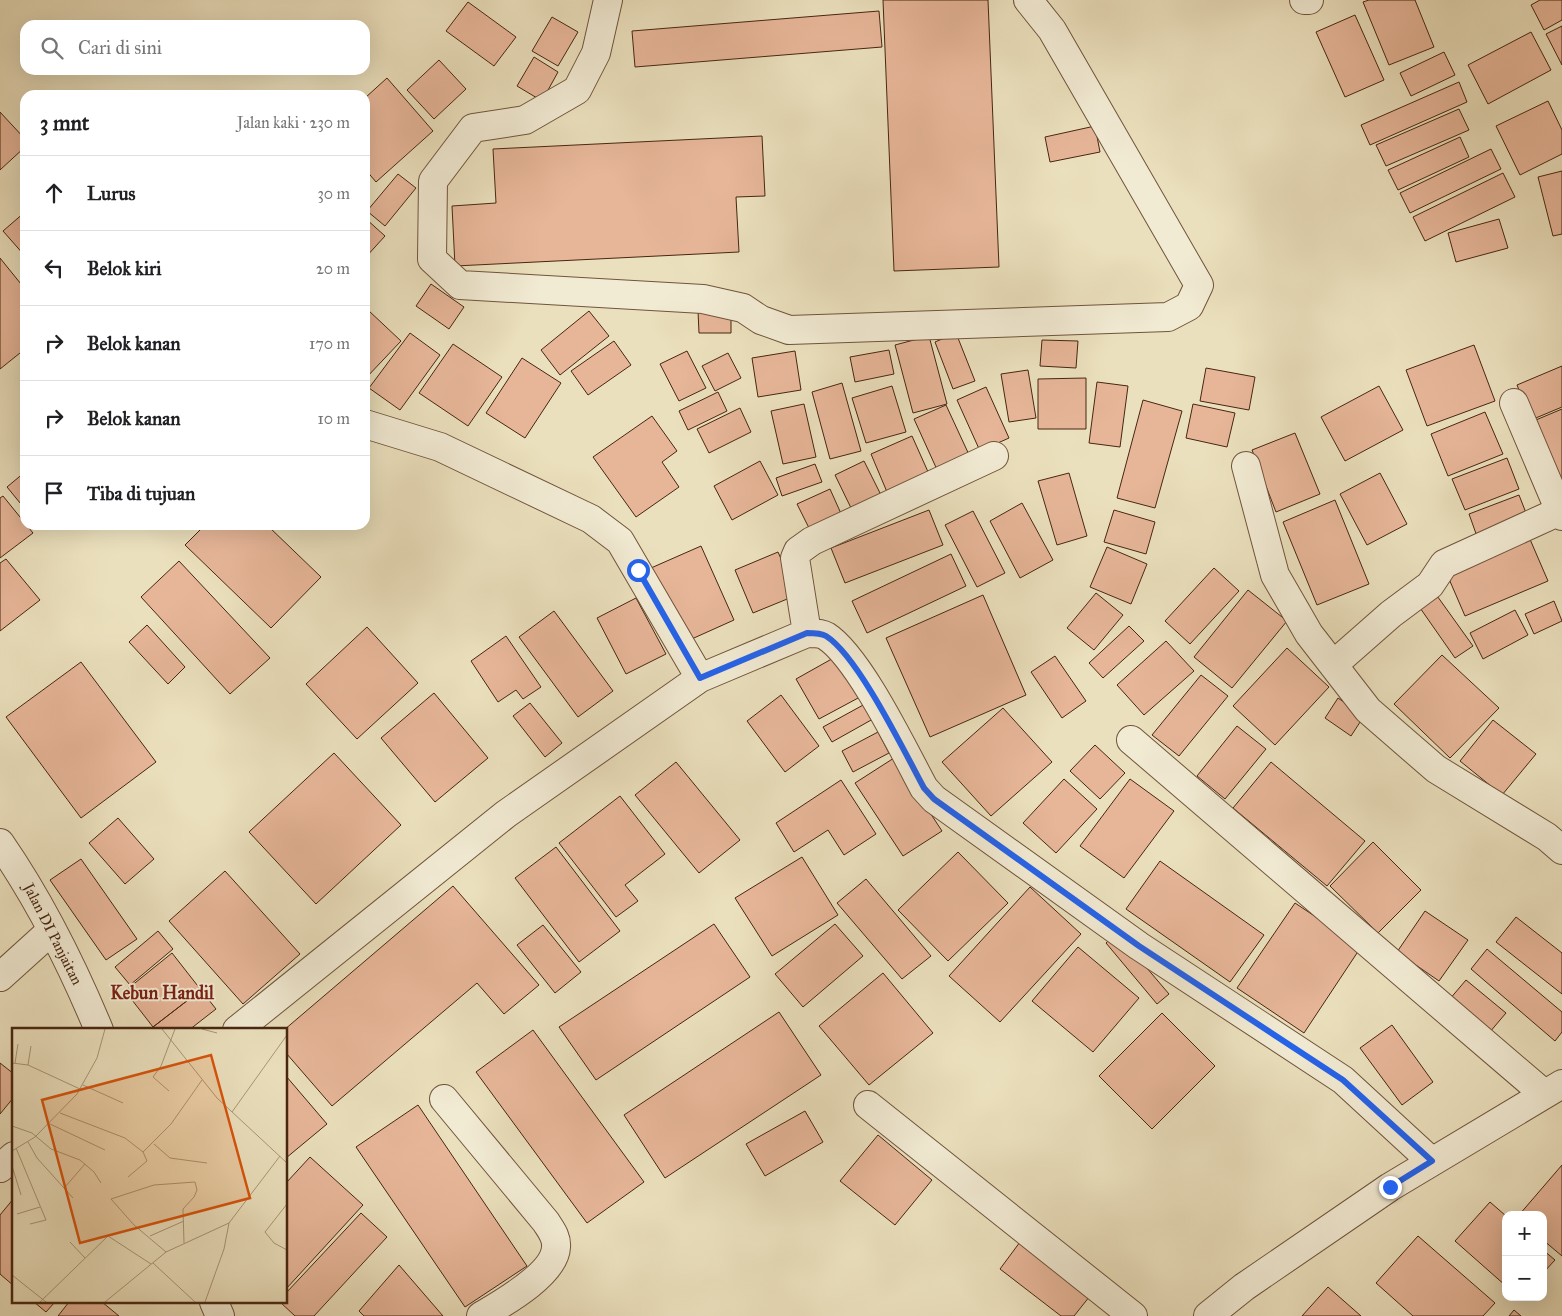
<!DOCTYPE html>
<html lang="id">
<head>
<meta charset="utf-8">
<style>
	:root { --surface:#fff; --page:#f2f2f2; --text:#202124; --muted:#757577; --line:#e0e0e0 }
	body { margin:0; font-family:"IM FELL Great Primer",serif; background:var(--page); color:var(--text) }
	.controls { position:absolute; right:15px; bottom:15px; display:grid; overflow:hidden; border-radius:10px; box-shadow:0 5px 20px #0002 }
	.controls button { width:45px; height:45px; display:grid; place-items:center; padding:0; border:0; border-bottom:1px solid var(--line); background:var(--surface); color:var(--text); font:25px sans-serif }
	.stop { position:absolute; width:15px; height:15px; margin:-11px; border:4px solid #2563eb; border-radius:50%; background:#fff }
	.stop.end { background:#2563eb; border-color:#fff; box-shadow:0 1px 5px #0008 }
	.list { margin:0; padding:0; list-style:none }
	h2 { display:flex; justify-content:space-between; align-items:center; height:65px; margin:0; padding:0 20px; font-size:21px }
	h2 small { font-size:16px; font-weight:400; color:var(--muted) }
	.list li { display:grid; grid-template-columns:32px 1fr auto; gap:15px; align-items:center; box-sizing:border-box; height:75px; padding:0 20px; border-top:1px solid var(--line) }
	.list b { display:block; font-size:19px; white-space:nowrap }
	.list em { font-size:16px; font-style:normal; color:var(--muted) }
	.icon { flex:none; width:28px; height:28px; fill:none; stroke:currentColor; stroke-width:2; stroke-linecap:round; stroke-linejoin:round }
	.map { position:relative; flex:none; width:1562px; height:1316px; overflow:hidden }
	.search { position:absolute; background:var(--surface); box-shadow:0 5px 20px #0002; left:20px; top:20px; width:350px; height:55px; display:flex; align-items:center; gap:12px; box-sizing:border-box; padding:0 18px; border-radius:15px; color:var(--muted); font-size:19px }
	.panel { position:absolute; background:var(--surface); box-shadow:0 5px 20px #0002; left:20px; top:90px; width:350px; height:440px; border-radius:15px }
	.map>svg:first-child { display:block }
	.building { fill:#e7b699; stroke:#472610 }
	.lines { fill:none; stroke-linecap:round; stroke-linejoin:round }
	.minor-casing { stroke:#70543b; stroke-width:30 }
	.minor { stroke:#f2ebd4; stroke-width:28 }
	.route { stroke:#2563eb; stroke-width:6 }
	.labels { text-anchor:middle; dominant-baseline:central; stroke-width:4; stroke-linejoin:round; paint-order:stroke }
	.street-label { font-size:15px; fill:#472610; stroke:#f2ebd4 }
	.quarter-label { font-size:18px; font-weight:bold; fill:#7a1f14; stroke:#f2ebd4 }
	.inset-road { fill:none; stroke:#a99678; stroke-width:1 }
	.view { fill:#d8540c; fill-opacity:0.15; stroke:#d8540c; stroke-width:2.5 }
	.inset-edge { fill:none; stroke:#472610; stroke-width:2.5 }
</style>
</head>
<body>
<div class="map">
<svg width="1562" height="1316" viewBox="0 0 1562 1316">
	<rect width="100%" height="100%" fill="#ebe0bd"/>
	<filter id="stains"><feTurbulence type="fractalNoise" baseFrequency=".004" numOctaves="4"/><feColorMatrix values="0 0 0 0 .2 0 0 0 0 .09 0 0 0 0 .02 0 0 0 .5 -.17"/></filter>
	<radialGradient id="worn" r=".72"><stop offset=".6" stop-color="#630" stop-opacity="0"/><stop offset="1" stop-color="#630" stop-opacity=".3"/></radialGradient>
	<!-- building -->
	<path class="building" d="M 883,0 L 988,0 L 999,267 L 894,271 Z
		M 1369,0 L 1415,0 L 1434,47 L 1389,65 L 1363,2 Z
		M 1540,0 L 1562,0 L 1562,20 L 1544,30 L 1531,5 Z
		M 468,2 L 516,37 L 494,66 L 446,31 Z
		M 879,11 L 882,47 L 635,67 L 632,31 Z
		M 1355,15 L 1384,80 L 1345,97 L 1316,32 Z
		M 552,17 L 578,32 L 558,66 L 532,51 Z
		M 1562,26 L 1562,65 L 1546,34 Z
		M 1531,32 L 1551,70 L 1488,104 L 1468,65 Z
		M 1444,52 L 1455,75 L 1411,96 L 1400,73 Z
		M 534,57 L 558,72 L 542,101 L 517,86 Z
		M 439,60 L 466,89 L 434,119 L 407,90 Z
		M 387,78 L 433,131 L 376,182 L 365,169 L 365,98 Z
		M 1459,82 L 1467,102 L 1370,145 L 1361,125 Z
		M 1548,101 L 1562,130 L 1562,154 L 1520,175 L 1496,126 Z
		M 1459,109 L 1469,130 L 1386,166 L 1376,145 Z
		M 0,112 L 25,139 L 25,147 L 0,170 Z
		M 1095,126 L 1100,152 L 1050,162 L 1045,137 Z
		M 762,136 L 765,196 L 736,197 L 739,252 L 455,266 L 452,206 L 496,203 L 493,149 Z
		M 1460,137 L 1469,157 L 1398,190 L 1388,170 Z
		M 1491,149 L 1501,169 L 1410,213 L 1400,193 Z
		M 1562,171 L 1562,234 L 1553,236 L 1538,177 Z
		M 1503,173 L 1515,197 L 1425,241 L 1413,217 Z
		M 398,174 L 416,188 L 385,226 L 367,211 Z
		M 25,212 L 25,256 L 3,231 Z
		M 365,218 L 385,236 L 365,258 Z
		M 1499,219 L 1508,248 L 1456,262 L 1448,233 Z
		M 0,258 L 25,289 L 25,349 L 0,369 Z
		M 431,284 L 464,307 L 449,329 L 416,306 Z
		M 368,310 L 401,341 L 365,379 L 365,313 Z
		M 589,311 L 609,336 L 560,375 L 541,350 Z
		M 698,311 L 731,311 L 731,333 L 699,333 Z
		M 410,333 L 440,355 L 400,410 L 369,388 Z
		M 956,333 L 975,381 L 953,389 L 935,342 Z
		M 929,336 L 947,404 L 913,413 L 895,345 Z
		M 1042,340 L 1078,341 L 1076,368 L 1040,366 Z
		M 614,341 L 631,365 L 588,395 L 571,371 Z
		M 453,344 L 502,377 L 468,426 L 419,393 Z
		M 1474,345 L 1495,401 L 1427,426 L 1406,370 Z
		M 889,350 L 894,374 L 855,382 L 850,357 Z
		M 687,351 L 706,388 L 679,401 L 660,364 Z
		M 795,351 L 801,390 L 758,397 L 752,358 Z
		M 728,353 L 741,378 L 715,391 L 702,366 Z
		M 522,358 L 561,383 L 525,438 L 486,413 Z
		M 1562,366 L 1562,407 L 1531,420 L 1517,385 Z
		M 1206,368 L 1255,377 L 1249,410 L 1200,401 Z
		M 1028,370 L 1036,418 L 1009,422 L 1001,374 Z
		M 1086,378 L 1086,429 L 1038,429 L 1038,379 Z
		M 1097,382 L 1128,386 L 1120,447 L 1089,443 Z
		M 842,383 L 861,451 L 830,459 L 812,392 Z
		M 892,386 L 906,432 L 866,443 L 852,398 Z
		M 1379,386 L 1403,430 L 1345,461 L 1321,417 Z
		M 986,387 L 1009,438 L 980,451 L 957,400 Z
		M 718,392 L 727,411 L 688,430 L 679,411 Z
		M 1143,400 L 1182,411 L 1155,508 L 1117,498 Z
		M 804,404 L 816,457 L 783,464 L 771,411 Z
		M 1193,404 L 1235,413 L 1227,447 L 1186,438 Z
		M 946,405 L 971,459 L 939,474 L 914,419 Z
		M 740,408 L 751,432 L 709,453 L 697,429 Z
		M 1562,409 L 1562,478 L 1549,483 L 1524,425 Z
		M 1485,412 L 1503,454 L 1448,476 L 1431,434 Z
		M 652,416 L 677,451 L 662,462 L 679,487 L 636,517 L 593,457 Z
		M 1295,433 L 1320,494 L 1276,512 L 1252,450 Z
		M 912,436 L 929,474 L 887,492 L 871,454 Z
		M 1507,458 L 1519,489 L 1465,510 L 1452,479 Z
		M 760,461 L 778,495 L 732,520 L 714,486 Z
		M 864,461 L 882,497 L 852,510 L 835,475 Z
		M 815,464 L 822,482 L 782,496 L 776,478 Z
		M 25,472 L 25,509 L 7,487 Z
		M 1069,473 L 1087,536 L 1057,545 L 1038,481 Z
		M 1380,473 L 1407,524 L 1367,545 L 1340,494 Z
		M 830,489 L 843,518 L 811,532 L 797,504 Z
		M 1519,495 L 1530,523 L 1479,542 L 1469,514 Z
		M 3,496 L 33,533 L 0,558 L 0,498 Z
		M 1335,500 L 1369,584 L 1317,605 L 1283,522 Z
		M 1022,503 L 1053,560 L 1020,578 L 990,521 Z
		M 929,510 L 943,545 L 845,583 L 831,548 Z
		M 1114,510 L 1155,522 L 1146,554 L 1104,542 Z
		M 973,511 L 1005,573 L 977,587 L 945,525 Z
		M 205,525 L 267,525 L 321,577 L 271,628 L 185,545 Z
		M 1526,530 L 1548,581 L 1465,616 L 1443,565 Z
		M 701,546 L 734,620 L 685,642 L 651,568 Z
		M 1107,547 L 1147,564 L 1131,604 L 1090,587 Z
		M 778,552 L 797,595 L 753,613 L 735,570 Z
		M 951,554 L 966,586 L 867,633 L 852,601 Z
		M 6,559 L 40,600 L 0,631 L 0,563 Z
		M 179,561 L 270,658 L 230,694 L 141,597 Z
		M 1214,568 L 1239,591 L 1190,644 L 1165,621 Z
		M 1248,590 L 1287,621 L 1232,688 L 1194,657 Z
		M 1096,593 L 1123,615 L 1094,650 L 1067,628 Z
		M 1435,593 L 1473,646 L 1455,658 L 1418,605 Z
		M 983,595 L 1026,695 L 930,737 L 886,638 Z
		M 636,598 L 666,654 L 626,674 L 597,618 Z
		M 1554,601 L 1562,621 L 1534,634 L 1525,614 Z
		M 1515,610 L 1528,635 L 1483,659 L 1470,633 Z
		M 554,611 L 613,691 L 578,717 L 519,637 Z
		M 147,625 L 185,667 L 168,684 L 129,642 Z
		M 1129,626 L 1144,641 L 1103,678 L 1089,663 Z
		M 367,627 L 418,683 L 357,739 L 306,684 Z
		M 506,636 L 541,687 L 523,699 L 516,690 L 498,702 L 471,661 Z
		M 1166,641 L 1194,671 L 1144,715 L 1117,685 Z
		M 1287,648 L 1329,687 L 1275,745 L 1233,706 Z
		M 1442,655 L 1499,708 L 1450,758 L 1394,704 Z
		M 837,656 L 860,697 L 819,719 L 796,679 Z
		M 1055,656 L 1086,701 L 1062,718 L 1031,672 Z
		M 81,662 L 156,762 L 81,818 L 6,717 Z
		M 1201,675 L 1228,696 L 1179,756 L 1152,735 Z
		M 434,693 L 488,758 L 435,802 L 381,738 Z
		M 781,695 L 819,746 L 785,772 L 747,721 Z
		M 1338,698 L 1364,716 L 1351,736 L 1325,718 Z
		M 530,703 L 562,743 L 545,757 L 513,716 Z
		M 865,704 L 873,719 L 832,742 L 823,727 Z
		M 1003,708 L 1052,762 L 991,816 L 942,762 Z
		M 1493,720 L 1536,754 L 1502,795 L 1460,761 Z
		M 1237,726 L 1266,749 L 1225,799 L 1197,776 Z
		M 878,732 L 889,753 L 853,772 L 842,751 Z
		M 1095,745 L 1125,773 L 1100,799 L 1070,771 Z
		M 334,753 L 401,825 L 316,904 L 249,832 Z
		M 894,758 L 942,831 L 903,856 L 855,783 Z
		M 676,762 L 740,840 L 699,873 L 635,795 Z
		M 1271,762 L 1365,841 L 1327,886 L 1233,808 Z
		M 1064,779 L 1097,809 L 1056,853 L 1023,823 Z
		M 1130,779 L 1174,811 L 1124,878 L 1080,846 Z
		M 841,780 L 876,834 L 844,855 L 828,830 L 794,852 L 776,823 Z
		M 620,796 L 665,854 L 625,885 L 638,901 L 616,917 L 559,843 Z
		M 118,818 L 154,859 L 125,884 L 89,843 Z
		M 1373,842 L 1421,890 L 1378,933 L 1330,886 Z
		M 556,847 L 620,931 L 579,962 L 515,878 Z
		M 958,852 L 1008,903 L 948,961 L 898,910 Z
		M 802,857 L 838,915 L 772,956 L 735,898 Z
		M 81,859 L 137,939 L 106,960 L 50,880 Z
		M 1160,861 L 1264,935 L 1230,982 L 1126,909 Z
		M 225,871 L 300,954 L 243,1004 L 169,921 Z
		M 866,879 L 931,956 L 902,979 L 837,903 Z
		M 453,886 L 539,985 L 504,1014 L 477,983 L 332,1106 L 286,1053 L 286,1030 L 284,1030 Z
		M 1030,887 L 1081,934 L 1000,1022 L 949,976 Z
		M 1295,903 L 1361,947 L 1304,1033 L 1237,988 Z
		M 1425,911 L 1468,940 L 1439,981 L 1397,952 Z
		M 1516,917 L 1562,953 L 1562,994 L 1496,942 Z
		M 714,924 L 750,977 L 596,1080 L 559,1027 Z
		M 835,924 L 863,956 L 803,1007 L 775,974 Z
		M 543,925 L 581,972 L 555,993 L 517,945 Z
		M 158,931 L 173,949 L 130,985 L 115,967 Z
		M 1117,933 L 1169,994 L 1157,1004 L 1106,943 Z
		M 1078,947 L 1139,998 L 1093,1052 L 1032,1001 Z
		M 1487,949 L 1562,1012 L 1562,1032 L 1555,1041 L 1471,969 Z
		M 172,953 L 201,990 L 153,1027 L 125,991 Z
		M 883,973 L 933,1033 L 869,1085 L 819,1026 Z
		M 1466,980 L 1506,1013 L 1489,1033 L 1449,1000 Z
		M 201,990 L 216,1009 L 189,1030 L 156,1030 L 153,1027 Z
		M 779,1012 L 821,1075 L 665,1178 L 624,1115 Z
		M 1162,1013 L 1215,1066 L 1152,1129 L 1099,1076 Z
		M 1392,1025 L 1433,1082 L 1402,1105 L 1360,1048 Z
		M 533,1030 L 644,1182 L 587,1223 L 476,1072 Z
		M 0,1063 L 14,1074 L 14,1097 L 0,1114 Z
		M 286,1076 L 327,1124 L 286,1158 Z
		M 418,1105 L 527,1266 L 465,1307 L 356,1147 Z
		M 805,1111 L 823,1142 L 765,1176 L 746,1144 Z
		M 878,1135 L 932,1180 L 895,1225 L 840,1181 Z
		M 310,1157 L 363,1205 L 286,1289 L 286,1183 Z
		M 1562,1165 L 1562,1256 L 1543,1240 L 1543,1215 L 1519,1215 Z
		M 14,1198 L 14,1286 L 0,1274 L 0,1215 Z
		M 1490,1202 L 1506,1216 L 1506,1286 L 1455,1241 Z
		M 361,1213 L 387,1237 L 314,1316 L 295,1316 L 280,1302 L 286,1302 L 286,1293 Z
		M 1418,1236 L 1495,1303 L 1483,1316 L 1413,1316 L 1376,1283 Z
		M 1020,1242 L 1090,1296 L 1074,1316 L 1061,1316 L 1000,1269 Z
		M 1543,1250 L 1555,1260 L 1543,1273 Z
		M 399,1265 L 443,1316 L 364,1316 L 359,1311 Z
		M 1328,1287 L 1361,1316 L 1302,1316 Z
		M 34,1302 L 55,1302 L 46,1312 Z
		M 69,1302 L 102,1302 L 119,1316 L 58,1316 Z
		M 1514,1310 L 1521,1316 L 1509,1316 Z"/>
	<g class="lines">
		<!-- minor casing -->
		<g class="minor-casing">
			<path id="minor" d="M 608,0 L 596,53 L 577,90 L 525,120 L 473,128 L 433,181 L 432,259 L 460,285 L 703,299 L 743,308 L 761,320 L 789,330 L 1168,317 L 1189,306 L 1199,285 L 1052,30 L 1028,0
				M 1304,0 L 1309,0
				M 1514,403 L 1562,516
				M 365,424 L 440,447 L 591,519 L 620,541 L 700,678
				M 1246,466 L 1275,575 L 1309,634 L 1368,710 L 1436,769 L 1547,837 L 1562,850
				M 807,633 L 795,558 L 798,551 L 812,541 L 994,456
				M 1333,665 L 1391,614 L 1430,585 L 1444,564 L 1560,511
				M 1131,740 L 1543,1093
				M 0,843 C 40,901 72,965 99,1030
				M 0,977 L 52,930
				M 237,1030 L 506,814 L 700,678 L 807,633 C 813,633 821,633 826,636 C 859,657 904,751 924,788 L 934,799 L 1139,946 L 1343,1080 L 1431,1161
				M 444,1099 L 546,1222 C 551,1230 557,1237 556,1247 C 555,1274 503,1303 481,1316
				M 868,1105 L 1133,1316
				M 0,1168 L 14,1156
				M 214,1302 L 220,1316
				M 1208,1316 L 1244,1287 L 1390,1187 L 1562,1084"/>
		</g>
		<!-- minor -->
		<use href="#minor" class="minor"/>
	</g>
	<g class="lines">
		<!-- route -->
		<path class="route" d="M 638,570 L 700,678 L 807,633 C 813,633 821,633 826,636 C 858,656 904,751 924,788 L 934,799 L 1139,946 L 1343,1080 L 1432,1161 L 1390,1187"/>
	</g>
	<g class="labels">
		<!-- street labels -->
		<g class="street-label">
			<text transform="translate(53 934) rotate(63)">Jalan DI Panjaitan</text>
		</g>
		<!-- quarter labels -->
		<g class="quarter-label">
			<text x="162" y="993">Kebun Handil</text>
		</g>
	</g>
	<!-- overview -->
	<g transform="translate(12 1028)">
		<rect width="275" height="275" fill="#ebe0bd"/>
		<path class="inset-road" d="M 150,1 L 205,70 L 275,135M 190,1 L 205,5M 0,35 L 16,37 L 68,61M 3,35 L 6,16M 16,37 L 19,18M 71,57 L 111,75M 157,63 L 141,49 L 149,38 L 163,1M 220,84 L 275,7M 48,85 L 113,110 L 131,124 L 159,96 L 190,52M 38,96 L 93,122M 0,98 L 20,105 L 39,121 L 68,132 L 82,144 L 89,155M 16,114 L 25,130 L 61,170M 142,116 L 158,130 L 195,135M 4,120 L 34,192 L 18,196M 0,123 L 23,109 L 65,66 L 85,30 L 93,1M 0,138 L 9,167M 116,149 L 135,133 L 131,124M 53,159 L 73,136M 275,176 L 253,204 L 262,215 L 275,222M 5,186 L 28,179M 138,208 L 172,193M 58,214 L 73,230M 154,224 L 122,197 L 99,171 L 142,157 L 183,154 L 185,162 L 182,169 L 171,181 L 172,215M 141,235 L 183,274M 0,247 L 34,274M 28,274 L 96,208 L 139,236M 93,274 L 154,224 L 217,195 L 268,128M 193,274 L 212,221 L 217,195"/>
		<path class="view" d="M 199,27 L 238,170 L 68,215 L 30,72 Z"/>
		<rect width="275" height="275" class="inset-edge"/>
	</g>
	<rect width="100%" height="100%" filter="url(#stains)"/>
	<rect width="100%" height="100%" fill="url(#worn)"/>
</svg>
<div class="controls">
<button>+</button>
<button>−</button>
</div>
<div class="stop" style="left:638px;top:570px"></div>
<div class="stop end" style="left:1390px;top:1187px"></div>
<div class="search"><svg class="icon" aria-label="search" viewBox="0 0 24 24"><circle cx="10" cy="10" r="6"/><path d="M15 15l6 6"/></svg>Cari di sini</div>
<section class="panel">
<h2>3 mnt<small>Jalan kaki · 230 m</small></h2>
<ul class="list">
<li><svg class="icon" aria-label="ahead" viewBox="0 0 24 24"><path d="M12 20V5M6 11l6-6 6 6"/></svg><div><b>Lurus</b></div><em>30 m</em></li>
<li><svg class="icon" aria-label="left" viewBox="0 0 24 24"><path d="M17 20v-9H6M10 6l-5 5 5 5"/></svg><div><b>Belok kiri</b></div><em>20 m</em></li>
<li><svg class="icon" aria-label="right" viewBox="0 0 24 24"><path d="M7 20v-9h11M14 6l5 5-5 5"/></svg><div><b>Belok kanan</b></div><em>170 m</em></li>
<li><svg class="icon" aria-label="right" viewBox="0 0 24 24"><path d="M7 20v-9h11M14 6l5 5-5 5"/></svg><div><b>Belok kanan</b></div><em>10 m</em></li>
<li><svg class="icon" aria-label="arrive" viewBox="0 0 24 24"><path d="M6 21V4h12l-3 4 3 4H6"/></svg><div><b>Tiba di tujuan</b></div></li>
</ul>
</section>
</div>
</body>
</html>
